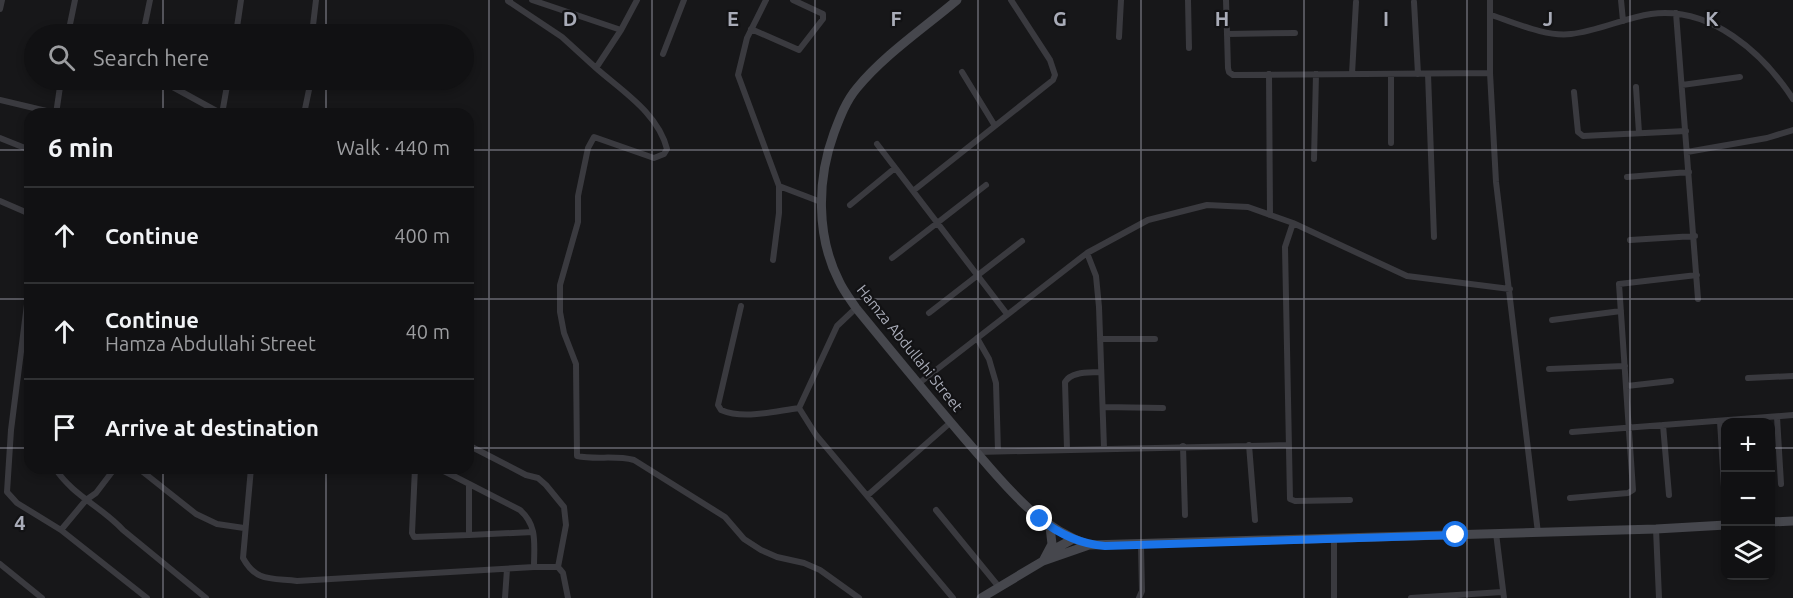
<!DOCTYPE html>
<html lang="en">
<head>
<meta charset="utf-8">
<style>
	:root { --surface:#111113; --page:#1a1a1c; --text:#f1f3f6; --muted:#9c9da0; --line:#303133 }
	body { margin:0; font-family:Ubuntu,sans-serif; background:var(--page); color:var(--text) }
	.controls { position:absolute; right:18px; bottom:18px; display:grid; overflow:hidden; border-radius:12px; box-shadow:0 3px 9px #0003 }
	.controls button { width:54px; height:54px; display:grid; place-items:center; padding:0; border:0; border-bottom:2px solid var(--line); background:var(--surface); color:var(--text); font:30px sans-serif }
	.stop { position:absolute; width:18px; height:18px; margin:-14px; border:4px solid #1a73e8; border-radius:50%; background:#fff }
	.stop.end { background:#1a73e8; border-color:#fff; box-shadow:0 2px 6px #0008 }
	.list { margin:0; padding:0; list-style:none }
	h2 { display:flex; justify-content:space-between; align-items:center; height:78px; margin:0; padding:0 24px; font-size:26px }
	h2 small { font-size:20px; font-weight:400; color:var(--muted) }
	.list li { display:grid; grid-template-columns:39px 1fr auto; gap:18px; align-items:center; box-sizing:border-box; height:96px; padding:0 24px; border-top:2px solid var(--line) }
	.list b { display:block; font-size:22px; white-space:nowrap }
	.list p { margin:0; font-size:20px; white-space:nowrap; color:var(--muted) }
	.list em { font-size:20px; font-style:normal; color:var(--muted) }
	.icon { flex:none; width:33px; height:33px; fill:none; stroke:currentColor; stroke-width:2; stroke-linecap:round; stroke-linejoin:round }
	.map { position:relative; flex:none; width:1793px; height:598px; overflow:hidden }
	.search { position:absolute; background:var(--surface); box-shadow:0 3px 9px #0003; left:24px; top:24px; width:450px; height:66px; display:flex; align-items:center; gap:15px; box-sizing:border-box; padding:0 21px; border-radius:33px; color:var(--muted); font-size:22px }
	.panel { position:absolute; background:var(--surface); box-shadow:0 3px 9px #0003; left:24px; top:108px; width:450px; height:366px; border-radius:18px }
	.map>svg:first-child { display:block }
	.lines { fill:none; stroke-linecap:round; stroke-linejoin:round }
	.street { stroke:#3a3a3f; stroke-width:6 }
	.secondary { stroke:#46474d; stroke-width:9 }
	.route { stroke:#1a73e8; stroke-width:8 }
	.grid { fill:none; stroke:#a9acb8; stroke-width:1.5; stroke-opacity:0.55 }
	.labels { text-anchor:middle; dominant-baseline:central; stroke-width:4.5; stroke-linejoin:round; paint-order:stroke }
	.street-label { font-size:15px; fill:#a9acb8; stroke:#121214 }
	.grid-label { font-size:20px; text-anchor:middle; font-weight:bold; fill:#a9acb8; stroke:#121214; stroke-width:4.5; stroke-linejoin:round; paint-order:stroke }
</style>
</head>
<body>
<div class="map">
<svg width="1793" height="598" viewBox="0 0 1793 598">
	<rect width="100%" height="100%" fill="#171719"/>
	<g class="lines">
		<!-- street -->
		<path class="street" d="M 510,0 L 508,1 L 562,37 L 596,68 L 621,30 L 637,0
			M 532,0 L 621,30
			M 766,0 L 747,38 L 738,75 L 779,186 L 779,213 L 773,260
			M 1188,0 L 1189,48
			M 1226,0 L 1228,68 L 1229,72 L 1233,75 L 1490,73
			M 1490,0 L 1490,73 L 1496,182 L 1538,533
			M 1621,0 L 1623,21
			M 1414,2 L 1418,74
			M 0,9 L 2,0
			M 1676,13 L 1698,299
			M 1491,15 C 1516,23 1545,37 1571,34 C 1598,31 1624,18 1651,14 C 1711,6 1763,53 1793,99
			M 751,29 L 799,50 L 823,19 L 823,14 L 793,0
			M 68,34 L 75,0
			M 143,34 L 150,0
			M 236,34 L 241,0
			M 312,34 L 316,0
			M 1227,34 L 1295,33
			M 1119,37 L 1121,0
			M 663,54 L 684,0
			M 596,68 C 622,91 658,113 667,149 L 664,154 L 654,158 L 594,137 L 588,148 L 578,196 L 578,222 L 560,285 L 560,312 L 564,333 L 576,364 L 577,456 C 596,460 615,455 634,460 L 725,517 L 744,539 L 761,550 L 777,557 L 804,563 L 820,570 L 859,598
			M 962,72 L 995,126
			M 1269,74 L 1270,215
			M 1352,74 L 1356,2
			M 1391,74 L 1391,143
			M 1428,74 L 1434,237
			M 160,80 L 222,114
			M 1682,85 L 1740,77
			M 1636,87 L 1639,133
			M 1574,92 L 1578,132 L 1583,136 L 1686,131
			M 0,100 L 59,114
			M 56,114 L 61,80
			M 222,114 L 228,80
			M 304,114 L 311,80
			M 0,138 L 30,150
			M 877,144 L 1007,314
			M 1687,152 L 1767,138 L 1793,130
			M 1314,159 L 1316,74
			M 1627,177 L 1689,172
			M 779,186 L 821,202
			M 913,191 L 1053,80 L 1055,75 L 1050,60 L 1011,0
			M 0,201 L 30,214
			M 850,205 L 895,168
			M 1293,223 L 1285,247 L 1290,499 L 1295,501 L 1350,500
			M 1630,240 L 1695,236
			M 1087,253 L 1096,276 L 1099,307 L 1104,448
			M 892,258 L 986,185
			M 30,281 L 11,430 L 7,492 L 17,503 L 61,530 L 147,598
			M 741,306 L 718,405 L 721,410 C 744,420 775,411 799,408
			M 929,313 L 1022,241
			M 1552,320 L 1621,311
			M 977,338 L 989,359 L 996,383 L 998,451
			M 1100,339 L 1155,339
			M 1549,369 L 1625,366
			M 1748,378 L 1793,376
			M 918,384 L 1087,253 L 1148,220 L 1207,205 L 1248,207 L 1293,223 L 1407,276 L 1510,289
			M 1627,386 L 1671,381
			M 1103,407 L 1163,408
			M 799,408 L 816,435 L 953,598
			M 799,408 L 837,326 L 856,308
			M 1777,417 L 1781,484
			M 1720,421 L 1724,487
			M 1663,425 L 1669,495
			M 1572,432 L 1793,415
			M 468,445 L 526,475 L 538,478 L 546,485 L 564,507 L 566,525 L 558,567
			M 1249,445 L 1255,520
			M 1183,446 L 1185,515
			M 1067,449 L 1065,382 C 1072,371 1089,373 1101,372
			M 977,452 L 1289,445
			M 55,468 C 72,495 102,507 123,530 L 206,598
			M 138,468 L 196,514 L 217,524 L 244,528
			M 251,468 L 243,558 C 256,582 271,578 297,581 L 534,567 L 558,567 L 563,573 L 568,598
			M 415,468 L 412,533 L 414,537 L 469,535
			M 438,468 L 520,510 C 538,526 534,544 534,567
			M 469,484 L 469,535 L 533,532
			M 868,495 L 951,422
			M 1570,498 L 1628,493 L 1633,490 L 1619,284 L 1697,275
			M 936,510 L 999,587
			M 1656,529 L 1659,598
			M 61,530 L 86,500 L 96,493 L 115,468
			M 1496,533 L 1504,598
			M 0,564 L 42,598
			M 505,598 L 507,569
			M 1139,598 L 1142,591 L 1141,545
			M 1334,598 L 1334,539
			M 1411,598 L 1502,592"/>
		<!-- secondary -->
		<path class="secondary" d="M 957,0 C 924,28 884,55 857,88 C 846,101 840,117 834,133 C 817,179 816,236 839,281 C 843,290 850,299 856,308 C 892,352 928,396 965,439 C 1003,482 1033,525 1089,545
			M 1770,522 L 1793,521
			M 1049,552 L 1073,539
			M 1043,561 L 1052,544 L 1050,527
			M 981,598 L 1043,561 L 1089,545 L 1656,529 L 1726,525"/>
	</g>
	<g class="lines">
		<!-- route -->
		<path class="route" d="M 1040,519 C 1059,534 1080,544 1105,546 L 1456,535"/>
	</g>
	<!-- grid -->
	<path class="grid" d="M 163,0 L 163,34M 326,0 L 326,34M 489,0 L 489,598M 652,0 L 652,598M 815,0 L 815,598M 978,0 L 978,598M 1141,0 L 1141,598M 1304,0 L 1304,598M 1467,0 L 1467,598M 1630,0 L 1630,598M 163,80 L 163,114M 326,80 L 326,114M 0,150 L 30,150M 468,150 L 1793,150M 0,299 L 30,299M 468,299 L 1793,299M 0,448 L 30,448M 468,448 L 1726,448M 1770,448 L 1793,448M 163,468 L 163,598M 326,468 L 326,598"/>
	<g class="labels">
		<!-- street labels -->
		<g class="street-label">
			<text transform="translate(910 348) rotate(51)">Hamza Abdullahi Street</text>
		</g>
	</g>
	<g class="grid-label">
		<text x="570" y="26">D</text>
		<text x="733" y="26">E</text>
		<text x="896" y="26">F</text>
		<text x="1060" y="26">G</text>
		<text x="1222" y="26">H</text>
		<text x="1386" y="26">I</text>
		<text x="1548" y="26">J</text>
		<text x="1712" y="26">K</text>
		<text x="20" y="530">4</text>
	</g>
</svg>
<div class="controls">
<button>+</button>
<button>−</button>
<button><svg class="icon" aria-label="layers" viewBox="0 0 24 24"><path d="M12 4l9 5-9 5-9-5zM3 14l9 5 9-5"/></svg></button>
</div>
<div class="stop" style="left:1456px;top:535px"></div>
<div class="stop end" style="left:1040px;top:519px"></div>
<div class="search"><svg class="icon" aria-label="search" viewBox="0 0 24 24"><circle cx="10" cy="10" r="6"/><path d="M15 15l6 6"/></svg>Search here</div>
<section class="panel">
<h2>6 min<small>Walk · 440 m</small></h2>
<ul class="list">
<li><svg class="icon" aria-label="ahead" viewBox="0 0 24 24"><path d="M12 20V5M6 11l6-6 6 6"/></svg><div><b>Continue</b></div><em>400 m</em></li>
<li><svg class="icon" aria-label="ahead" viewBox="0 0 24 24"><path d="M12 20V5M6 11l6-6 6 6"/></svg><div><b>Continue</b><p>Hamza Abdullahi Street</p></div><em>40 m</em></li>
<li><svg class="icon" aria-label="arrive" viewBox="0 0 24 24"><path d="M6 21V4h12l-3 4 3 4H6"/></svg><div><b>Arrive at destination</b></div></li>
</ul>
</section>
</div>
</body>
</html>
